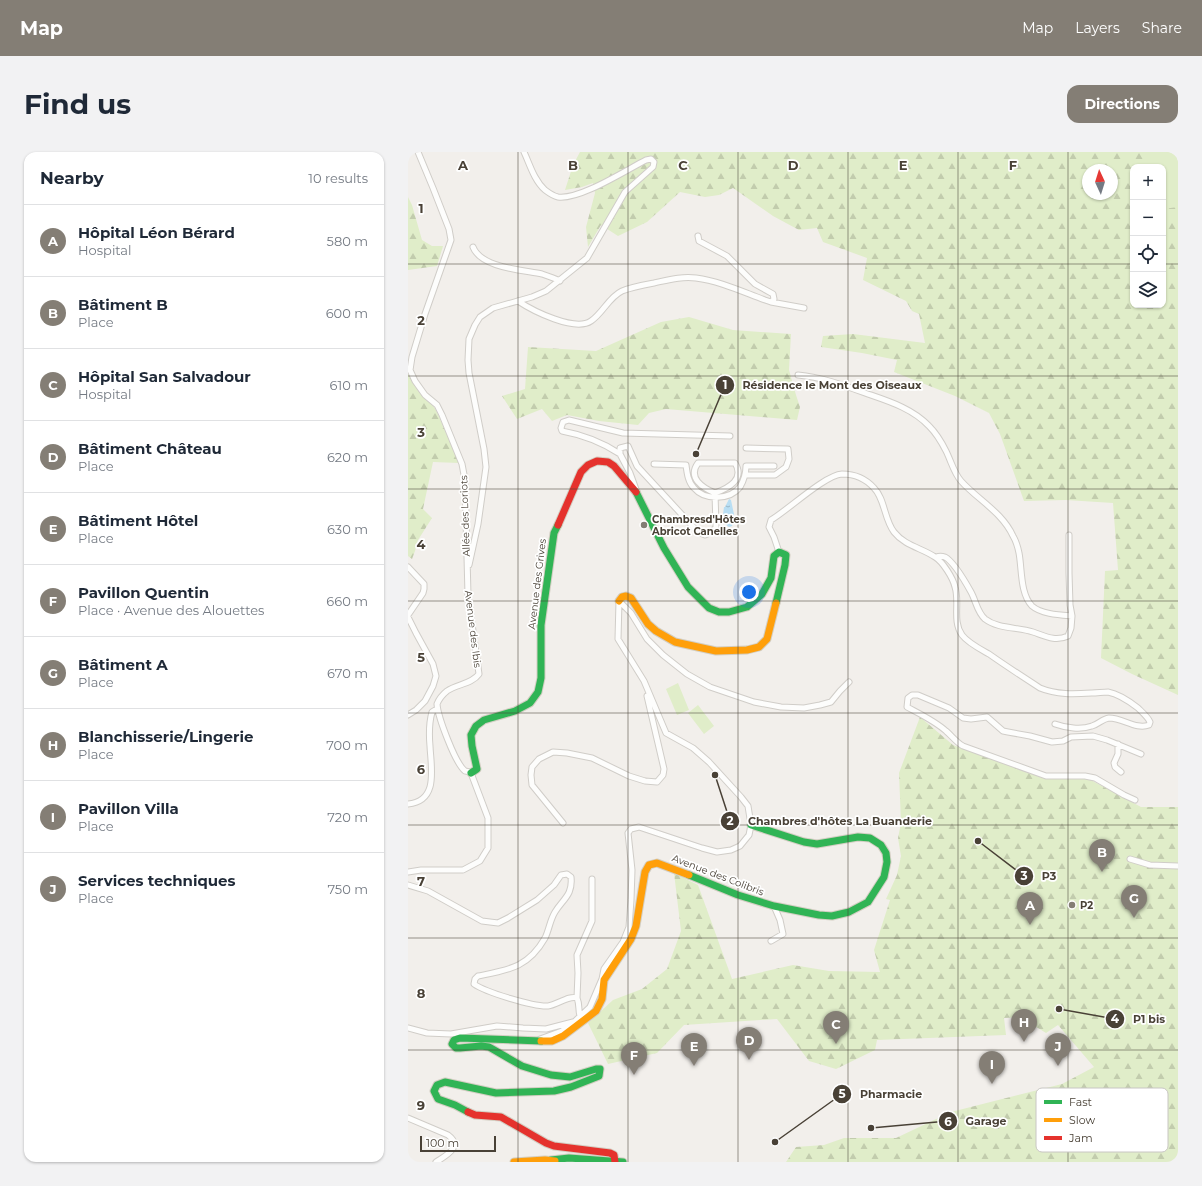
<!DOCTYPE html>
<html lang="en">
<head>
<meta charset="utf-8">
<style>
	:root { --surface:#fff; --page:#f2f2f3; --text:#1f2937; --muted:#747a83; --line:#e0e1e3; --accent:#847e75 }
	body { margin:0; font-family:Montserrat,sans-serif; background:var(--page); color:var(--text) }
	.controls { position:absolute; right:12px; top:12px; display:grid; overflow:hidden; border-radius:8px; box-shadow:0 1px 3px #0004 }
	.controls button { width:36px; height:36px; display:grid; place-items:center; padding:0; border:0; border-bottom:1px solid var(--line); background:var(--surface); color:var(--text); font:20px sans-serif }
	.compass { position:absolute; left:674px; top:12px; width:36px; height:36px; border-radius:50%; background:var(--surface); box-shadow:0 1px 3px #0004; rotate:356deg }
	.scale { position:absolute; left:12px; bottom:10px; width:76px; box-sizing:border-box; padding-left:4px; border:2px solid #494136; border-top:0; font-size:11px; line-height:14px; white-space:nowrap; color:#494136; -webkit-text-stroke:3px #fff; paint-order:stroke }
	.you { position:absolute; left:341px; top:440px; width:14px; height:14px; margin:-10px; border:3px solid #fff; border-radius:50%; background:#1a73e8; box-shadow:0 0 0 6px #1a73e833 }
	.badge { display:grid; place-items:center; width:26px; height:26px; border-radius:50%; background:var(--accent); color:#fff; font-size:13px; font-weight:700 }
	.pin { position:absolute; translate:-50% -33px; filter:drop-shadow(0 1px 2px #0008) }
	.pin::after { content:''; position:absolute; top:21px; width:14px; height:12px; background:inherit; clip-path:polygon(0 0,100% 0,50% 100%) }
	.list { margin:0; padding:0; list-style:none }
	h2 { display:flex; justify-content:space-between; align-items:center; height:52px; margin:0; padding:0 16px; font-size:17px }
	h2 small { font-size:13px; font-weight:400; color:var(--muted) }
	.list li { display:grid; grid-template-columns:26px 1fr auto; gap:12px; align-items:center; box-sizing:border-box; height:72px; padding:0 16px; border-top:1px solid var(--line) }
	.list b { display:block; font-size:15px; white-space:nowrap }
	.list p { margin:0; font-size:13px; white-space:nowrap; color:var(--muted) }
	.list em { font-size:13px; font-style:normal; color:var(--muted) }
	.icon { flex:none; width:22px; height:22px; fill:none; stroke:currentColor; stroke-width:2; stroke-linecap:round; stroke-linejoin:round }
	.map { position:relative; flex:none; width:770px; height:1010px; overflow:hidden; border-radius:12px }
	header { display:flex; align-items:center; gap:24px; box-sizing:border-box; height:56px; padding:0 20px; background:var(--accent); color:#fff }
	header strong { font-size:19px }
	nav { display:flex; gap:22px; margin-inline-start:auto; font-size:14px }
	.intro { display:flex; align-items:center; justify-content:space-between; box-sizing:border-box; height:96px; padding:0 24px }
	h1 { margin:0; font-size:28px }
	.button { padding:10px 18px; border-radius:12px; background:var(--accent); color:#fff; font-size:14px; font-weight:700 }
	main { display:flex; gap:24px; padding:0 24px }
	aside { flex:1; background:var(--surface); border-radius:12px; box-shadow:0 1px 3px #0004 }
	.map>svg:first-child { display:block }
	.forest { fill:url(#forest-firs); fill-rule:evenodd }
	.park { fill:#e0edc9 }
	.water { fill:url(#water-ripples) }
	.lines { fill:none; stroke-linecap:round; stroke-linejoin:round }
	.street-casing { stroke:#d0cdc8; stroke-width:7 }
	.fast-casing { stroke:#d3cec2; stroke-width:9 }
	.slow-casing { stroke:#d3cec2; stroke-width:9 }
	.jam-casing { stroke:#d3cec2; stroke-width:9 }
	.street { stroke:#fdfdfc; stroke-width:5 }
	.fast { stroke:#30b455; stroke-width:7 }
	.slow { stroke:#ff9f0a; stroke-width:7 }
	.jam { stroke:#e5322d; stroke-width:7 }
	.grid { fill:none; stroke:#494136; stroke-width:1; stroke-opacity:0.55 }
	.poi-dot { fill:#847e75; stroke:#fff; stroke-width:1.5 }
	.labels { text-anchor:middle; dominant-baseline:central; stroke-width:3.5; stroke-linejoin:round; paint-order:stroke }
	.street-label { font-size:10px; fill:#494136; stroke:#fff }
	.poi-label { font-size:10px; font-weight:bold; fill:#494136; stroke:#fff; text-anchor:start }
	.key { fill:#fff; stroke:#c8c6c3; stroke-width:1 }
	.key-label { font-size:11px; fill:#494136 }
	.grid-label { font-size:13px; text-anchor:middle; font-weight:bold; fill:#494136; stroke:#fff; stroke-width:3.5; stroke-linejoin:round; paint-order:stroke }
	.leader { fill:none; stroke:#494136; stroke-width:1.5 }
	.callout-dot { fill:#494136; stroke:#fff; stroke-width:1.5 }
	.mark-label { font-size:12px; text-anchor:middle; font-weight:bold; fill:#fff }
	.callout-label { font-size:11px; text-anchor:middle; font-weight:bold; fill:#494136; stroke:#fff; stroke-width:3.5; stroke-linejoin:round; paint-order:stroke }
</style>
</head>
<body>
<header>
<strong>Map</strong>
<nav><a>Map</a><a>Layers</a><a>Share</a></nav>
</header>
<div class="intro"><h1>Find us</h1><a class="button">Directions</a></div>
<main>
<aside>
<h2>Nearby<small>10 results</small></h2>
<ul class="list">
<li><span class="badge">A</span><div><b>Hôpital Léon Bérard</b><p>Hospital</p></div><em>580 m</em></li>
<li><span class="badge">B</span><div><b>Bâtiment B</b><p>Place</p></div><em>600 m</em></li>
<li><span class="badge">C</span><div><b>Hôpital San Salvadour</b><p>Hospital</p></div><em>610 m</em></li>
<li><span class="badge">D</span><div><b>Bâtiment Château</b><p>Place</p></div><em>620 m</em></li>
<li><span class="badge">E</span><div><b>Bâtiment Hôtel</b><p>Place</p></div><em>630 m</em></li>
<li><span class="badge">F</span><div><b>Pavillon Quentin</b><p>Place · Avenue des Alouettes</p></div><em>660 m</em></li>
<li><span class="badge">G</span><div><b>Bâtiment A</b><p>Place</p></div><em>670 m</em></li>
<li><span class="badge">H</span><div><b>Blanchisserie/Lingerie</b><p>Place</p></div><em>700 m</em></li>
<li><span class="badge">I</span><div><b>Pavillon Villa</b><p>Place</p></div><em>720 m</em></li>
<li><span class="badge">J</span><div><b>Services techniques</b><p>Place</p></div><em>750 m</em></li>
</ul>
</aside>
<div class="map">
<svg width="770" height="1010" viewBox="0 0 770 1010">
	<defs>
		<pattern id="forest-firs" width="22" height="20" patternUnits="userSpaceOnUse"><rect width="22" height="20" fill="#e0edc9"/><path d="M5 1l3.5 6h-7zM16 11l3.5 6h-7z" fill="#c2ccad"/></pattern>
		<pattern id="water-ripples" width="26" height="14" patternUnits="userSpaceOnUse"><rect width="26" height="14" fill="#b9def3"/><path d="M2 4q2-2 4 0t4 0M15 11q2-2 4 0t4 0" fill="none" stroke="#98b6c6"/></pattern>
	</defs>
	<rect width="100%" height="100%" fill="#f2efeb"/>
	<!-- forest -->
	<path class="forest" d="M 172,0 L 770,0 L 770,543 L 724,522 L 693,506 L 697,419 L 710,418 L 705,351 L 658,348 L 616,349 L 592,282 L 581,261 L 547,244 L 486,220 L 489,208 L 454,201 L 413,195 L 415,184 L 445,182 L 517,191 L 511,162 L 504,159 L 498,149 L 455,128 L 459,106 L 415,90 L 409,76 L 391,78 L 365,64 L 325,36 L 311,43 L 297,45 L 272,40 L 239,70 L 210,84 L 193,73 L 180,95 L 178,75 L 187,41 L 185,31 L 174,35 L 157,38 L 165,13 ZM 725,15 L 755,15 L 755,153 L 725,153 ZM 680,18 L 704,18 L 704,42 L 680,42 Z
		M 0,45 L 4,53 L 14,88 L 24,94 L 35,94 L 29,114 L 0,118 Z
		M 281,165 L 325,178 L 383,182 L 381,218 L 388,243 L 392,255 L 389,268 L 258,257 L 241,261 L 230,273 L 191,269 L 159,263 L 144,269 L 134,257 L 109,267 L 94,244 L 117,237 L 120,195 L 188,199 L 253,170 Z
		M 0,219 L 17,240 L 29,260 L 51,311 L 25,310 L 15,357 L 24,366 L 10,388 L 7,399 L 4,407 L 0,404 Z
		M 512,565 L 545,593 L 637,627 L 681,627 L 733,655 L 770,655 L 770,1010 L 378,1010 L 388,995 L 416,993 L 436,986 L 488,986 L 543,960 L 654,932 L 686,915 L 650,873 L 638,881 L 612,865 L 596,866 L 598,883 L 469,888 L 467,898 L 428,917 L 401,909 L 369,867 L 276,873 L 249,901 L 200,912 L 180,871 L 205,848 L 234,837 L 259,817 L 273,779 L 266,721 L 290,733 L 324,827 L 385,813 L 421,819 L 472,820 L 466,798 L 482,748 L 478,747 L 489,723 L 493,704 L 490,686 L 493,671 L 491,621 Z"/>
	<!-- park -->
	<path class="park" d="M 740,0 L 770,0 L 770,55 L 755,57 L 755,15 L 739,15 Z
		M 270,531 L 281,558 L 269,563 L 258,537 Z
		M 290,553 L 306,574 L 296,582 L 280,561 Z"/>
	<!-- water -->
	<path class="water" d="M 321,347 L 323,348 L 327,367 L 324,374 L 321,375 L 314,370 L 316,355 L 317,355 Z"/>
	<g class="lines">
		<!-- street casing -->
		<g class="street-casing">
			<path id="street" d="M 65,95 C 73,116 115,118 134,122 C 140,124 146,126 152,129
				M 110,149 C 125,159 167,180 183,169 C 195,161 201,145 214,139 C 224,135 235,133 246,131 C 260,128 274,124 288,126 C 312,129 335,140 357,148 L 363,150 L 366,147 L 365,142 L 347,132 L 319,104 L 291,89 L 290,84
				M 363,150 L 396,156
				M 390,223 C 413,225 435,233 457,241 C 480,249 504,256 521,274 C 528,281 534,291 538,299 C 543,309 546,321 553,329 C 570,348 594,360 605,384 C 608,389 610,396 611,401 C 614,416 612,442 624,454 C 633,462 652,463 664,464
				M 212,302 C 194,290 176,283 154,279 L 153,276 L 155,270 L 161,268 L 215,281 L 322,284
				M 246,312 L 278,313 C 279,321 280,330 286,336 C 297,349 322,348 332,335 C 336,328 338,321 338,314 L 366,314
				M 337,323 L 367,323 L 378,315 L 381,307 L 380,297 L 338,296
				M 229,340 L 222,321 L 212,302 L 212,296 L 220,294 L 229,314 L 290,380 L 297,383 L 304,380 L 308,375 L 307,341 C 321,336 337,327 327,311 L 290,311 C 279,326 295,336 307,341
				M 371,400 L 366,385 L 361,375 L 363,368 C 380,358 417,323 434,322 C 446,322 458,327 466,336 C 477,347 476,367 486,380 C 497,394 514,396 527,405 C 535,410 545,426 547,435 C 552,450 544,469 554,483 C 560,491 572,497 581,502 C 598,514 615,525 632,536 C 649,543 666,542 684,541 C 689,541 695,540 700,540 C 711,542 721,549 730,556 C 734,560 740,565 742,570 L 741,573 C 728,578 715,566 701,566 C 694,567 691,572 684,574 C 673,578 658,576 647,572
				M 528,405 C 531,404 534,404 537,405 C 546,410 558,431 563,440 C 568,449 569,460 577,467 C 590,477 609,475 625,480 C 637,484 647,490 660,484 L 663,476 L 664,464 L 662,453 L 661,421 L 661,383
				M 61,413 L 70,372 L 78,315 L 76,297 L 61,221 L 60,208 L 61,187 L 67,173 L 72,165 L 85,156 L 124,145 L 138,139 L 179,106 L 217,40 L 245,15 L 246,10 L 243,7 L 238,8 C 218,18 172,48 150,45 C 145,44 141,41 137,38 C 126,28 122,13 116,0
				M 0,415 L 16,432 L 16,437 L 15,441 L 0,463
				M 211,449 L 223,461 L 239,487 L 255,503 L 279,522 L 302,535 L 346,550 L 373,555 L 396,556 L 412,553 L 423,550 L 432,539 L 441,530
				M 0,465 L 8,481 L 25,512 L 28,524 L 25,534 L 17,549 L 8,558 L 0,563
				M 710,592 L 710,602 L 706,611 L 707,615 L 713,620
				M 727,648 L 716,643 L 687,626 L 677,624 L 638,624 L 555,594 C 548,590 544,584 538,579 C 527,569 512,562 499,555 L 500,546 L 504,543 L 510,543 L 541,556 L 555,566 L 563,567 L 579,565 L 595,579 L 600,580 L 622,584 L 644,590 L 655,589 L 663,585 L 685,584 L 699,588 L 733,602
				M 0,652 C 31,649 23,616 22,594 C 21,583 21,571 24,560 L 29,557
				M 155,671 L 124,633 L 123,623 L 124,615 L 131,607 L 145,600 L 159,601 L 184,606 L 221,624 L 237,629 L 249,630 L 255,623 L 256,617 L 239,544
				M 722,707 L 742,713 L 770,714
				M 0,720 L 13,718 L 55,718 L 72,709 L 80,696 L 80,666 L 63,621 C 63,620 58,619 57,619 C 47,611 30,565 29,552 C 31,547 34,543 39,539 C 49,532 64,532 71,522 L 60,443 L 57,328 L 54,312 L 34,263 L 29,253 L 17,243 L 7,229 L 2,218 L 4,205 L 17,162 L 43,88 L 41,77 L 25,36 L 10,0
				M 0,733 L 20,739 L 74,769 L 90,771 L 100,766 L 129,748 L 146,733 L 153,723 L 159,722 L 163,725 C 165,743 155,747 147,760 C 142,768 141,778 137,786 C 120,816 100,818 70,824 L 67,827 L 66,832 C 77,840 126,855 140,854 C 149,853 161,843 169,846
				M 363,789 L 375,782 L 372,768 L 366,754
				M 169,846 L 170,821 L 169,803 L 184,769 L 184,727
				M 169,846 C 172,853 170,858 172,864
				M 0,876 L 19,881 L 43,882 L 89,874 L 115,876 L 138,877 L 165,870
				M 132,887 L 154,879 L 166,870 L 182,855 L 194,827 L 196,817 L 215,790 L 221,775 L 223,748 L 224,718 L 220,681 L 223,677 L 231,675 L 294,696 L 309,700 L 323,698 L 332,694 L 341,683 L 343,673 L 340,654 L 333,645 L 301,610 L 285,596 L 258,581 L 236,529 L 210,487 L 211,449
				M 0,966 L 40,983 C 56,995 37,1004 28,1010"/>
		</g>
		<!-- fast casing -->
		<g class="fast-casing">
			<path id="fast" d="M 228,340 L 256,396 L 280,435 L 301,456 L 311,460 L 321,460 L 339,455 L 354,442 L 363,426 L 366,404 L 371,400 L 378,403 L 377,413 L 368,451
				M 63,621 L 69,617 L 64,594 L 63,583 L 68,574 L 76,568 L 107,559 L 122,551 L 130,540 L 133,526 L 133,473 L 146,381 L 150,373
				M 281,723 L 330,743 L 366,754 L 411,763 L 424,764 L 441,760 L 460,750 L 476,725 L 479,710 L 478,701 L 473,693 L 462,686 L 450,685 L 409,692 L 396,690 L 343,673
				M 60,960 L 47,953 L 30,947 L 26,939 L 29,933 L 37,930 L 88,941 L 146,939 L 163,935 L 191,924 L 192,917 L 188,917 L 162,925 L 143,923 L 114,914 L 81,895 L 73,894 L 52,896 L 48,896 L 44,892 L 46,888 L 52,886 L 133,889
				M 143,1008 L 161,1006 L 215,1010"/>
		</g>
		<!-- slow casing -->
		<g class="slow-casing">
			<path id="slow" d="M 211,449 L 214,445 L 218,444 L 223,446 L 240,472 L 248,479 L 267,490 L 308,499 L 339,498 L 351,495 L 359,487 L 368,451
				M 133,889 L 144,889 L 155,884 L 188,859 L 194,847 L 196,828 L 223,787 L 228,774 L 237,720 L 241,713 L 249,711 L 281,723
				M 106,1010 L 137,1008 L 147,1009"/>
		</g>
		<!-- jam casing -->
		<g class="jam-casing">
			<path id="jam" d="M 150,373 L 173,320 L 180,313 L 189,309 L 200,310 L 206,314 L 228,340
				M 60,960 L 67,963 L 93,965 L 138,991 L 146,994 L 202,1001 L 206,1003 L 207,1010"/>
		</g>
		<!-- street -->
		<use href="#street" class="street"/>
		<!-- fast -->
		<use href="#fast" class="fast"/>
		<!-- slow -->
		<use href="#slow" class="slow"/>
		<!-- jam -->
		<use href="#jam" class="jam"/>
	</g>
	<!-- grid -->
	<path class="grid" d="M 110,0 L 110,1010M 220,0 L 220,1010M 330,0 L 330,1010M 440,0 L 440,1010M 550,0 L 550,1010M 660,0 L 660,1010M 0,112 L 725,112M 755,112 L 770,112M 0,224 L 770,224M 0,337 L 770,337M 0,449 L 770,449M 0,561 L 770,561M 0,673 L 770,673M 0,786 L 770,786M 0,898 L 770,898"/>
	<!-- markers -->
	<g class="poi-dot">
		<circle cx="236" cy="373" r="4"/>
		<circle cx="664" cy="753" r="4"/>
	</g>
	<g class="labels">
		<!-- street labels -->
		<g class="street-label">
			<text transform="translate(57 364) rotate(-92)">Allée des Loriots</text>
			<text transform="translate(129 432) rotate(-83)">Avenue des Grives</text>
			<text transform="translate(65 477) rotate(83)">Avenue des Ibis</text>
			<text transform="translate(310 723) rotate(21)">Avenue des Colibris</text>
		</g>
		<!-- poi labels -->
		<g class="poi-label">
			<text x="244" y="367">Chambresd'Hôtes<tspan x="244" dy="12">Abricot Canelles</tspan></text>
			<text x="672" y="753">P2</text>
		</g>
	</g>
	<!-- legend -->
	<rect x="628" y="936" width="132" height="64" rx="6" class="key"/>
	<rect x="636" y="948" width="18" height="4" fill="#30b455"/>
	<rect x="636" y="966" width="18" height="4" fill="#ff9f0a"/>
	<rect x="636" y="984" width="18" height="4" fill="#e5322d"/>
	<g class="key-label">
		<text x="661" y="954">Fast</text>
		<text x="661" y="972">Slow</text>
		<text x="661" y="990">Jam</text>
	</g>
	<g class="grid-label">
		<text x="55" y="18">A</text>
		<text x="165" y="18">B</text>
		<text x="275" y="18">C</text>
		<text x="385" y="18">D</text>
		<text x="495" y="18">E</text>
		<text x="605" y="18">F</text>
		<text x="13" y="61">1</text>
		<text x="13" y="173">2</text>
		<text x="13" y="285">3</text>
		<text x="13" y="397">4</text>
		<text x="13" y="510">5</text>
		<text x="13" y="622">6</text>
		<text x="13" y="734">7</text>
		<text x="13" y="846">8</text>
		<text x="13" y="958">9</text>
	</g>
	<!-- callouts -->
	<path class="leader" d="M288 302L317 233M307 623L322 669M570 689L616 724M651 857L707 867M367 990L434 942M463 976L540 969"/>
	<g class="callout-dot">
		<circle cx="288" cy="302" r="4"/>
		<circle cx="307" cy="623" r="4"/>
		<circle cx="570" cy="689" r="4"/>
		<circle cx="651" cy="857" r="4"/>
		<circle cx="367" cy="990" r="4"/>
		<circle cx="463" cy="976" r="4"/>
		<circle cx="317" cy="233" r="10"/>
		<circle cx="322" cy="669" r="10"/>
		<circle cx="616" cy="724" r="10"/>
		<circle cx="707" cy="867" r="10"/>
		<circle cx="434" cy="942" r="10"/>
		<circle cx="540" cy="969" r="10"/>
	</g>
	<g class="mark-label">
		<text x="317" y="237">1</text>
		<text x="322" y="673">2</text>
		<text x="616" y="728">3</text>
		<text x="707" y="871">4</text>
		<text x="434" y="946">5</text>
		<text x="540" y="974">6</text>
	</g>
	<g class="callout-label">
		<text x="424" y="237">Résidence le Mont des Oiseaux</text>
		<text x="432" y="673">Chambres d'hôtes La Buanderie</text>
		<text x="641" y="728">P3</text>
		<text x="741" y="871">P1 bis</text>
		<text x="483" y="946">Pharmacie</text>
		<text x="578" y="973">Garage</text>
	</g>
</svg>
<div class="controls">
<button>+</button>
<button>−</button>
<button><svg class="icon" aria-label="locate" viewBox="0 0 24 24"><circle cx="12" cy="12" r="6"/><path d="M12 2v4M12 18v4M2 12h4M18 12h4"/></svg></button>
<button><svg class="icon" aria-label="layers" viewBox="0 0 24 24"><path d="M12 4l9 5-9 5-9-5zM3 14l9 5 9-5"/></svg></button>
</div>
<svg class="compass" viewBox="-18 -18 36 36"><path d="M0-13l5 13h-10z" fill="#e53935"/><path d="M0 13l5-13h-10z" fill="#747a83"/></svg>
<div class="scale">100 m</div>
<div class="you"></div>
<div class="pin badge" style="left:622px;top:773px">A</div>
<div class="pin badge" style="left:694px;top:720px">B</div>
<div class="pin badge" style="left:428px;top:892px">C</div>
<div class="pin badge" style="left:341px;top:908px">D</div>
<div class="pin badge" style="left:286px;top:914px">E</div>
<div class="pin badge" style="left:226px;top:923px">F</div>
<div class="pin badge" style="left:726px;top:766px">G</div>
<div class="pin badge" style="left:616px;top:890px">H</div>
<div class="pin badge" style="left:584px;top:932px">I</div>
<div class="pin badge" style="left:650px;top:914px">J</div>
</div>
</main>
</body>
</html>
